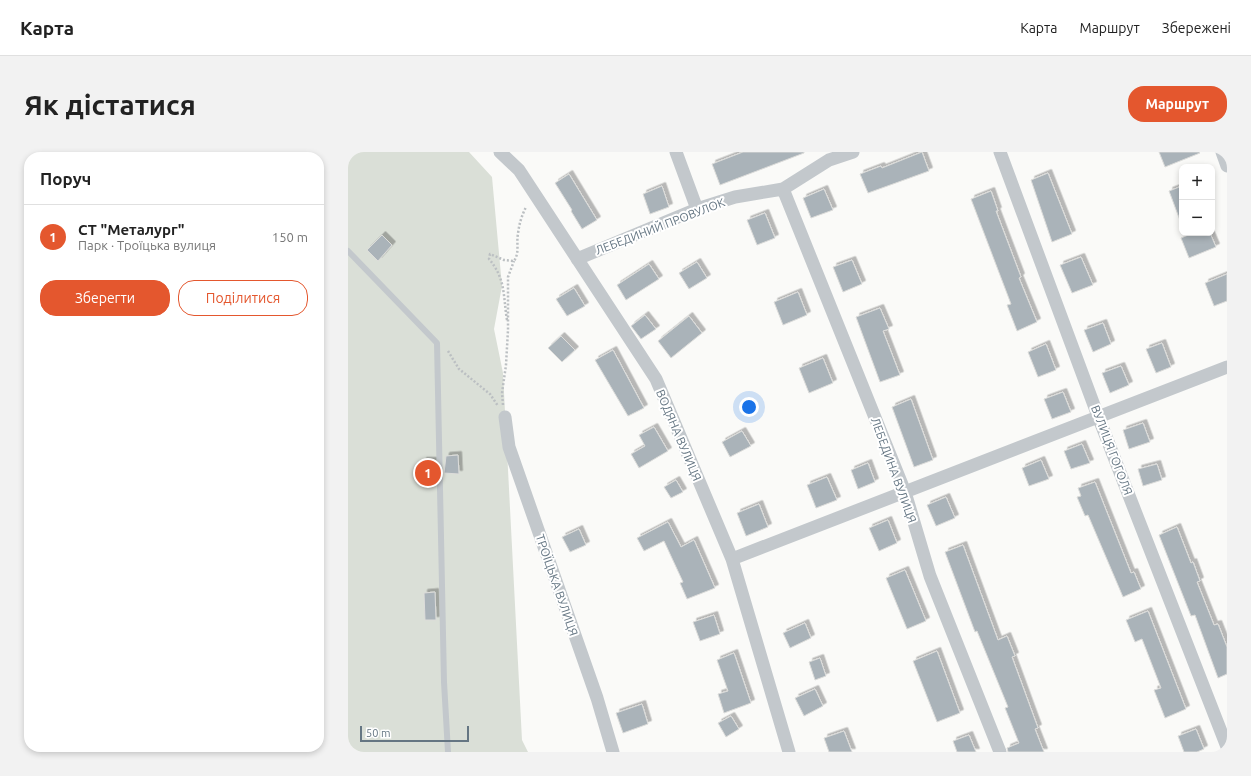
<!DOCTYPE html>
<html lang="uk">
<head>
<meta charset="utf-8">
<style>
	:root { --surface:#fff; --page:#f2f2f2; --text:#222; --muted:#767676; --line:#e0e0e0; --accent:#e4572e }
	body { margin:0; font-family:Ubuntu,sans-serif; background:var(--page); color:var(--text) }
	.controls { position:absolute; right:12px; top:12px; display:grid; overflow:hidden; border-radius:8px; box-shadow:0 2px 6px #0003 }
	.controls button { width:36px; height:36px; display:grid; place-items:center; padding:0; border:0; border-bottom:1px solid var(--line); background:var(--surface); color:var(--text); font:20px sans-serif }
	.scale { position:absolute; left:12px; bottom:10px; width:109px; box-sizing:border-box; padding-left:4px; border:2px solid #657683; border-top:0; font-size:11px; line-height:14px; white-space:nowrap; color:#657683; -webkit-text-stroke:3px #fff; paint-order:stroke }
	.you { position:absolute; left:401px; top:255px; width:14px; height:14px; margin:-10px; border:3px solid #fff; border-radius:50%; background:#1a73e8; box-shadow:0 0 0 6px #1a73e833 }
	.badge { display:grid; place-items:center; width:26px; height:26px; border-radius:50%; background:var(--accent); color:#fff; font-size:13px; font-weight:700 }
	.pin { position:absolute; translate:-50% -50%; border:2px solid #fff; box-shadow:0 1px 4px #0006 }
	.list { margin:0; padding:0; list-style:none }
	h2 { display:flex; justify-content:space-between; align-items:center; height:52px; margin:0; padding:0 16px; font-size:17px }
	h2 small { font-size:13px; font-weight:400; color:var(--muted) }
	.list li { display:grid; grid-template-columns:26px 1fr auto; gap:12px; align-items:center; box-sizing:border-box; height:64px; padding:0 16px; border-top:1px solid var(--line) }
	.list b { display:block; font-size:15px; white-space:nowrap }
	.list p { margin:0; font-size:13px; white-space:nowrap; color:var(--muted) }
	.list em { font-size:13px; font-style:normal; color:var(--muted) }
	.actions { display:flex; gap:8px; padding:12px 16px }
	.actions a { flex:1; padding:9px 0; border:1px solid var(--accent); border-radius:16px; text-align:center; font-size:14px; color:var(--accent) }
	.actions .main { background:var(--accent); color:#fff }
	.map { position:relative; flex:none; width:879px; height:600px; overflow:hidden; border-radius:16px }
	header { display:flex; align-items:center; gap:24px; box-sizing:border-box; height:56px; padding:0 20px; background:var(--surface); border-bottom:1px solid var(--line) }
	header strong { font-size:19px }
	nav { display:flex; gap:22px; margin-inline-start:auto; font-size:14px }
	.intro { display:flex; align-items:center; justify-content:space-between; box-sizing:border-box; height:96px; padding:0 24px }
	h1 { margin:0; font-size:28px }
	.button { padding:10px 18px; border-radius:16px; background:var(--accent); color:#fff; font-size:14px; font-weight:700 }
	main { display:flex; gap:24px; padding:0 24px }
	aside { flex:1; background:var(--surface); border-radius:16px; box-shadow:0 2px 6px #0003 }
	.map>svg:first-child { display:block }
	.green { fill:#dadfd7 }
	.building { fill:#aab3b9; stroke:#dcdcda; filter:url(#shadow) }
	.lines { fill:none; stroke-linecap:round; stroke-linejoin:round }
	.path { stroke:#bbbfc2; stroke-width:2.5; stroke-dasharray:2 2; stroke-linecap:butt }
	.service { stroke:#c3c8cc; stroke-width:6 }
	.minor { stroke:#c3c8cc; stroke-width:13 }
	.labels { text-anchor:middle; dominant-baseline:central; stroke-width:4; stroke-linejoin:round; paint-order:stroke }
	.street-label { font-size:12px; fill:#657683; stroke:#fff }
</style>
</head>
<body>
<header>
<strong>Карта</strong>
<nav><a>Карта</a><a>Маршрут</a><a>Збережені</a></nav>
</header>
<div class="intro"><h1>Як дістатися</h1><a class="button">Маршрут</a></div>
<main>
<aside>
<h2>Поруч<small></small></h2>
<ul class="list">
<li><span class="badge">1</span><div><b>СТ &quot;Металург&quot;</b><p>Парк · Троїцька вулиця</p></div><em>150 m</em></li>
</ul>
<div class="actions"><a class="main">Зберегти</a><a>Поділитися</a></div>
</aside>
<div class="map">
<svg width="879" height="600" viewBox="0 0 879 600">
	<defs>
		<filter id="shadow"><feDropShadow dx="3.5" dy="-3.5" stdDeviation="0" flood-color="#0004"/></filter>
	</defs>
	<rect width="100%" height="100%" fill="#fafaf8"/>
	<!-- green -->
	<path class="green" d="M 0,0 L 121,0 L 144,25 L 154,134 L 146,177 L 155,221 L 174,588 L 180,600 L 0,600 Z"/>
	<!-- building -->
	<path class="building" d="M 395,0 L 456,0 L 456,1 L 372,33 L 364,12 Z
		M 574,0 L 581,19 L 520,41 L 512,22 L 533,14 L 534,16 Z
		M 811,0 L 851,0 L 852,1 L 817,15 Z
		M 700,21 L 724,82 L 704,90 L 683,28 Z
		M 221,22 L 249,68 L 234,77 L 223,59 L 224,58 L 207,31 Z
		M 314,34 L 321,55 L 302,62 L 295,42 Z
		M 834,34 L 834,71 L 833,71 L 821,39 Z
		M 476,37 L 485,58 L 463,66 L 455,46 Z
		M 643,39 L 650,59 L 648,59 L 673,125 L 671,126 L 689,170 L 669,179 L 659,153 L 663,152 L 623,47 Z
		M 417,61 L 427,86 L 409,93 L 399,68 Z
		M 845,81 L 862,81 L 868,95 L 841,106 L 833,86 Z
		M 34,83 L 44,93 L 30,109 L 19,98 Z
		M 733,105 L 745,133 L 724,141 L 712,113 Z
		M 504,108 L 514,132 L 495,140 L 485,115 Z
		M 349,110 L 359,126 L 341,137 L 331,121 Z
		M 301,112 L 311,127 L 278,148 L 269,133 Z
		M 879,122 L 879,149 L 866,154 L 857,131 Z
		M 226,136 L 237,154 L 219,164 L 208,147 Z
		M 450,140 L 459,163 L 435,173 L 426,150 Z
		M 532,156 L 541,177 L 535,179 L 552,223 L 532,230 L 508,165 Z
		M 297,163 L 308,177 L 293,187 L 283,174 Z
		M 341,164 L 354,181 L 323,206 L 310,189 Z
		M 755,171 L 763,192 L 745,200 L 736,178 Z
		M 213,184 L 227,198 L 214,210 L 200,196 Z
		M 814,191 L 823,215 L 808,221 L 798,197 Z
		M 698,192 L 708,218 L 690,225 L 680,200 Z
		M 265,198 L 296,256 L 280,264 L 247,208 Z
		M 475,206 L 485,231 L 461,241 L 451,216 Z
		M 773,214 L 781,233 L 762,241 L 754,221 Z
		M 715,240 L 723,260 L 704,267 L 696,247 Z
		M 563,247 L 585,308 L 566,315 L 544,255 Z
		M 795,271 L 802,290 L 781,297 L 775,278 Z
		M 306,275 L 320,299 L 291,316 L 283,302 L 297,294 L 291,283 Z
		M 394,279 L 403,294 L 382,305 L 374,290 Z
		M 734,292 L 742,311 L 723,317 L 716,299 Z
		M 110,303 L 111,322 L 96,321 L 98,304 Z
		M 693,308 L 701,327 L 681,334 L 674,316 Z
		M 75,309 L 87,309 L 87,321 L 75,320 Z
		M 520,311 L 527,330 L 510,337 L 503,318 Z
		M 809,312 L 814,328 L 795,334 L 790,317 Z
		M 479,325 L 489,348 L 468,356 L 459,333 Z
		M 328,328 L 335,340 L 323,346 L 316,335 Z
		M 747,330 L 783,421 L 786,420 L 793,437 L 775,445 L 740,363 L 737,364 L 729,345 L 733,344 L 730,336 Z
		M 598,345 L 607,366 L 588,374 L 579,353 Z
		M 411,352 L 420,375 L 398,384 L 389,361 Z
		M 540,368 L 549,391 L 531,399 L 521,376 Z
		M 320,370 L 333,395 L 346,388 L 367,436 L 339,447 L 332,431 L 335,430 L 316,389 L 296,399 L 289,386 Z
		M 829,375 L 843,411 L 845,410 L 852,429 L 849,430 L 866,473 L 870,472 L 879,495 L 879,522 L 870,526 L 847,463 L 843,464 L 811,383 Z
		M 231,377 L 238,393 L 222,400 L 214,385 Z
		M 615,393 L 650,488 L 659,484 L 667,504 L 664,505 L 690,576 L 687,577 L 696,600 L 660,600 L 659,596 L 671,591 L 657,556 L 660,555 L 629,479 L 627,480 L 597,400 Z
		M 557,418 L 578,469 L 559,477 L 538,426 Z
		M 87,440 L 88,468 L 77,468 L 76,441 Z
		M 800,459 L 838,557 L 817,566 L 806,538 L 813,536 L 794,487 L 787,490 L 778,468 Z
		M 366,463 L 372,482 L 352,489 L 345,470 Z
		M 457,471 L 463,486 L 442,496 L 435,481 Z
		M 589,499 L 612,561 L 589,570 L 565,509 Z
		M 386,501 L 403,551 L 376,561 L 370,542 L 380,539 L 369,508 Z
		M 472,506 L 478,524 L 467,528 L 461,510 Z
		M 467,537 L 475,554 L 456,564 L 447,546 Z
		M 294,552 L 300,572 L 275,581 L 268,561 Z
		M 383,564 L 391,577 L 378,585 L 370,571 Z
		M 848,577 L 856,597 L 849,600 L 836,600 L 830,584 Z
		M 496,579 L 504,600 L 481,600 L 476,586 Z
		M 621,583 L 628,600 L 609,600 L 605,589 Z"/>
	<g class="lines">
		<!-- path -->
		<path class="path" d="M 159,168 C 155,144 158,127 141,107 L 142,102 L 156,108 L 166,109 C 172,100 168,91 170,82 C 171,72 174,63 178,55
			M 100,199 L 111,217 L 142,242 L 150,254
			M 155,253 L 154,241 L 158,213 L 160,178 L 160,125 L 166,109"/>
		<!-- service -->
		<path class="service" d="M 0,99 L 89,191 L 96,530 L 100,600"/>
		<!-- minor -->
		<path class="minor" d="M 152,0 L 171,18 L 308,227 L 384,407 L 441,600
			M 328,0 L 349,57
			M 652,0 L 750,264 L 879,595
			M 874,0 L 879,14
			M 435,37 L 557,340 L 582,424 L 652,600
			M 229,107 L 349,57 L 387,45 L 435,37 L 481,8 L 505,0
			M 157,265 L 161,295 L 249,546 L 265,600
			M 384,407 L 879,215"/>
	</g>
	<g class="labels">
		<!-- street labels -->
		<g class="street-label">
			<text transform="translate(312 74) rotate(-21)">ЛЕБЕДИНИЙ ПРОВУЛОК</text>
			<text transform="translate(331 283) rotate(67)">ВОДЯНА ВУЛИЦЯ</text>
			<text transform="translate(764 298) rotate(69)">ВУЛИЦЯ ГОГОЛЯ</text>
			<text transform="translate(546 318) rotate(70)">ЛЕБЕДИНА ВУЛИЦЯ</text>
			<text transform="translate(209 433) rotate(71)">ТРОЇЦЬКА ВУЛИЦЯ</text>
		</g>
	</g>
</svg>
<div class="controls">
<button>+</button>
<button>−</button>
</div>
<div class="scale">50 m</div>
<div class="you"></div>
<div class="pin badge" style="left:80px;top:321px">1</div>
</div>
</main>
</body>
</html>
